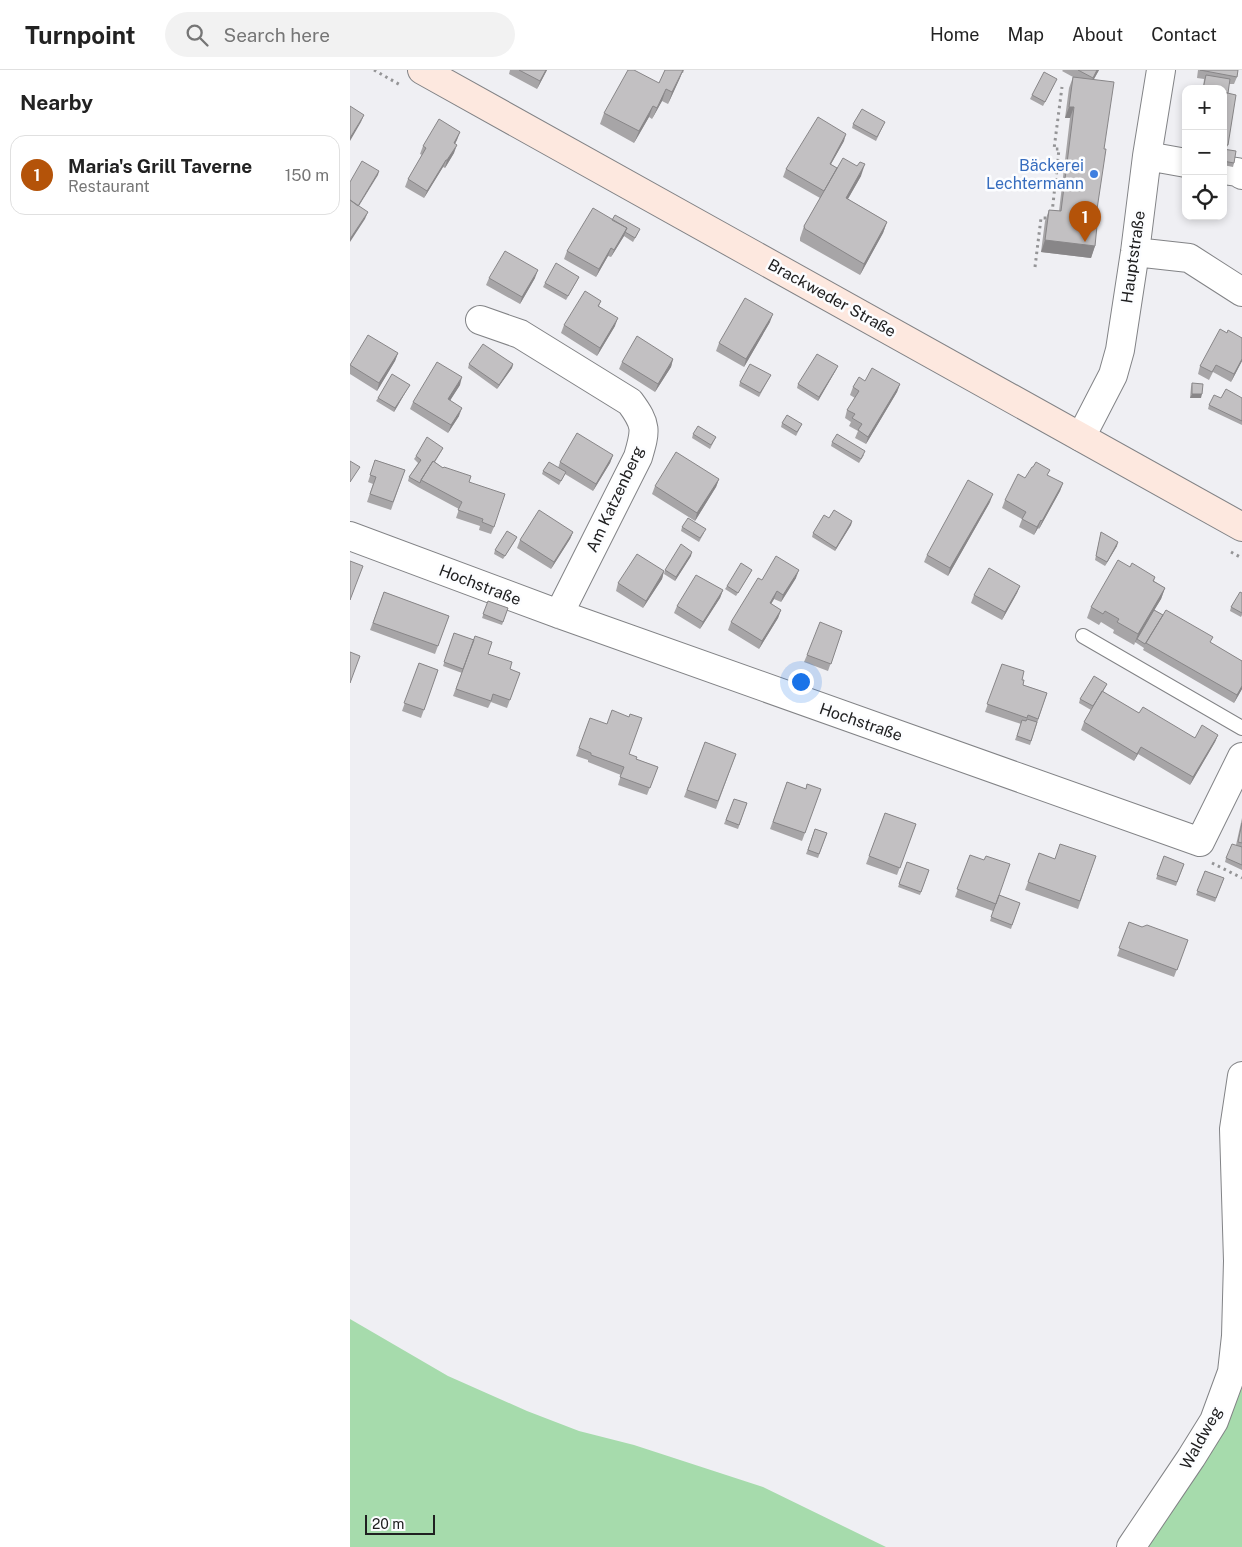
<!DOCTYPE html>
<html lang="en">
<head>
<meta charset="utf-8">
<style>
	:root { --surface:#fff; --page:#f2f2f2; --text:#222; --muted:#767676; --line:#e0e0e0; --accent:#b45309 }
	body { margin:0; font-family:"Public Sans",sans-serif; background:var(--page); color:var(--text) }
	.controls { position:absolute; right:15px; top:15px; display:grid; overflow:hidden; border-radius:10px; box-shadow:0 2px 8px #0003 }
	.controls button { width:45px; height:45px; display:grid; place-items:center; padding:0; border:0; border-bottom:1px solid var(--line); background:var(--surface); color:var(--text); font:25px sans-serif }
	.scale { position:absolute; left:15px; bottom:12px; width:70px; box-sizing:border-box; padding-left:5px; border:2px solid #202021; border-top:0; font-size:14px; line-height:18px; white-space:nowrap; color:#202021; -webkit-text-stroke:4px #fcfdff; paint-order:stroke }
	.you { position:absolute; left:450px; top:611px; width:18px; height:18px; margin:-12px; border:4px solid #fff; border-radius:50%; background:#1a73e8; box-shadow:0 0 0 8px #1a73e833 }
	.badge { display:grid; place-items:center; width:32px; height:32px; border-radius:50%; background:var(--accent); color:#fff; font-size:16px; font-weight:700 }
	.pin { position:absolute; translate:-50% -41px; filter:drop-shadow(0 1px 2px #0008) }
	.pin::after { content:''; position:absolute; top:26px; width:18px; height:15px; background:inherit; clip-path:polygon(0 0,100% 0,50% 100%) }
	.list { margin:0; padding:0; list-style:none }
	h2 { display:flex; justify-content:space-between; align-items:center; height:65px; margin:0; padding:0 20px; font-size:21px }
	h2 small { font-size:16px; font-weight:400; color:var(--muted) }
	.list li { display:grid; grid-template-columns:32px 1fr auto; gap:15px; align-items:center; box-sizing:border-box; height:80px; margin:0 10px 10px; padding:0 10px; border:1px solid var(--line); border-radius:15px }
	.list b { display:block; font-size:19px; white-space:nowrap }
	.list p { margin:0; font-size:16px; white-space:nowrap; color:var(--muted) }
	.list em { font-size:16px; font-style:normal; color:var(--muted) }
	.icon { flex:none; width:28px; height:28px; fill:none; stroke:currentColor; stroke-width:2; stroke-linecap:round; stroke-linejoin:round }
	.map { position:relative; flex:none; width:892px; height:1477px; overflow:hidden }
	header { display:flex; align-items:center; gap:30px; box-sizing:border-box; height:70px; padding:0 25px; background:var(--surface); border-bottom:1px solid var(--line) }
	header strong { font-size:24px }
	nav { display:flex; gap:28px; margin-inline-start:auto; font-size:18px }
	.search { width:350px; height:45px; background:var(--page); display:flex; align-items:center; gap:12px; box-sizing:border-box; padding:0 18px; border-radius:28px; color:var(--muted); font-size:19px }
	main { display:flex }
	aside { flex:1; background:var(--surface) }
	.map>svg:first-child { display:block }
	.green { fill:#a6dbac }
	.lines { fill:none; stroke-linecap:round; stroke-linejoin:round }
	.lane-casing { stroke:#828386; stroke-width:16 }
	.street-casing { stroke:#828386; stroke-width:30 }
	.secondary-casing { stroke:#828386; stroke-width:30 }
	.path { stroke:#949496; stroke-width:3; stroke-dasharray:2.5 4; stroke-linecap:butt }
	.lane { stroke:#fff; stroke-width:14 }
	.street { stroke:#fff; stroke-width:28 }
	.secondary { stroke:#fde8df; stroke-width:28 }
	.wall { fill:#a7a5a7 }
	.shaded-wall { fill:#888688 }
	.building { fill:#c2c0c2; stroke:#888688 }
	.shop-dot { fill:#3f7fe0; stroke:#fcfdff; stroke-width:2 }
	.labels { text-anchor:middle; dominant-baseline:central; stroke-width:5; stroke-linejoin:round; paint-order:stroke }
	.shop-label { font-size:16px; fill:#366cbe; stroke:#fcfdff; text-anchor:end }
	.street-label { font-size:16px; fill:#202021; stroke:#fcfdff }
</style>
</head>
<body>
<header>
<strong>Turnpoint</strong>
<div class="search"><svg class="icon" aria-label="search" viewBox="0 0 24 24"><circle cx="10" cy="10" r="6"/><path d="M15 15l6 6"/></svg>Search here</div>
<nav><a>Home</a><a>Map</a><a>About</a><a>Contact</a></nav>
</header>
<main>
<aside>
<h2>Nearby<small></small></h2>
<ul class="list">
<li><span class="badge">1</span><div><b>Maria's Grill Taverne</b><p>Restaurant</p></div><em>150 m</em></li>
</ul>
</aside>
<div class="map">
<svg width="892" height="1477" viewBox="0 0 892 1477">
	<rect width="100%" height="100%" fill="#efeff3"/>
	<!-- green -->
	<path class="green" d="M 0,1249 L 98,1306 L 177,1341 L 229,1361 L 284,1375 L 413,1417 L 536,1477 L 0,1477 Z
		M 892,1291 L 892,1477 L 792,1477 L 873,1363 Z"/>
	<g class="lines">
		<!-- lane casing -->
		<g class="lane-casing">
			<path id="lane" d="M 733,566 L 892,658"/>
		</g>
		<!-- street casing -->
		<g class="street-casing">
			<path id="street" d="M 797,86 L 836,93
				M 873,100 L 887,102 L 892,105
				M 785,182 L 839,188 L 892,222
				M 130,250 L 170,264 L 280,332 C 297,355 296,360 288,387 L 209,544
				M 731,367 L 763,305 L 770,280 L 785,182 L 797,86 L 811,0
				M 0,466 L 209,544 L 850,772 L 892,687
				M 781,1477 L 841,1388 L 864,1351 L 882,1302 L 886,1266 L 888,1191 L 884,1059 L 892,1006"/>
		</g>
		<!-- secondary casing -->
		<g class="secondary-casing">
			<path id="secondary" d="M 72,0 L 892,457"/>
		</g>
		<!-- path -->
		<path class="path" d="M 24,0 L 52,16
			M 702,143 L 709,79 L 704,79 L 712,17
			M 685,197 L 691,148 L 700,148
			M 881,482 L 892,488
			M 862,793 L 892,808"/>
		<!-- lane -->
		<use href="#lane" class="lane"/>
		<!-- street -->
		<use href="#street" class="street"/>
		<!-- secondary -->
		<use href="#secondary" class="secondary"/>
	</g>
	<!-- wall -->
	<path class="wall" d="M 160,0 L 197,0 L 187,19 L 159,4 Z
		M 315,0 L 334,0 L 333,3 L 332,3 L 318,34 L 312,31 L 302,49 L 299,47 L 284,73 L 250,54 L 254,43 L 309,13 Z
		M 713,0 L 749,0 L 744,9 L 754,79 L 746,146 L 745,176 L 741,188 L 691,182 L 695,151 L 699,140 L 709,141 L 720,48 L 715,48 L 719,18 L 723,7 L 712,1 Z
		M 848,0 L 888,0 L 887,7 L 884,14 L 879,14 L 878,23 L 878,75 L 876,79 L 884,93 L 883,97 L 873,95 L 873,19 L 850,19 L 853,19 L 854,9 L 847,8 Z
		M 705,13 L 693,36 L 680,29 L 682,25 Z
		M 535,52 L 526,71 L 502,58 L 503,54 Z
		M 110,62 L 105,74 L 104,83 L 95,98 L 93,97 L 74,128 L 55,117 L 58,109 L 72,85 L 70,84 L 73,76 Z
		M 494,71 L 481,94 L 487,98 L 511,106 L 498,129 L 537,152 L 533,163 L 510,205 L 450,171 L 450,168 L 454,156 L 470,128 L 433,107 L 436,99 Z
		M 262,150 L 288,163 L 283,172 L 274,166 L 261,187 L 258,186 L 246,207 L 214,189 L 217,181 Z
		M 229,207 L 227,211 L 216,230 L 193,217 L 195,213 Z
		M 139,208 L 185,208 L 170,234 L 136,215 Z
		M 251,231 L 249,236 L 265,256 L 247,286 L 211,263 L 214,255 Z
		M 420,252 L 394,297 L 366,281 L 369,273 Z
		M 877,263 L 892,268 L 892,291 L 881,312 L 863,302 L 859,310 L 848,304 L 850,296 Z
		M 48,283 L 45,291 L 27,321 L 0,304 L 0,294 Z
		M 323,289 L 321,297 L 305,322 L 269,299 L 272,292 Z
		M 119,294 L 163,294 L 162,298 L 147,319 L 118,298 Z
		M 486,300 L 468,331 L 447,318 L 448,314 Z
		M 421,305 L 409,327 L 389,316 L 390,312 Z
		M 515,311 L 550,314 L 547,322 L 516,374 L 505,368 L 508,361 L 499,356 L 501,352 L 495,348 L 497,340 L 505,328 L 500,325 L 503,317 Z
		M 842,313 L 851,328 L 840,328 L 841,317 Z
		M 60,315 L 58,318 L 44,342 L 26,331 L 28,328 Z
		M 110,315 L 100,330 L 109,346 L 98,363 L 60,339 L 63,332 Z
		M 871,328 L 892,328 L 892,355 L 858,339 L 859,335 Z
		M 432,353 L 452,354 L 446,366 L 431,357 Z
		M 343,364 L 366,367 L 360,379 L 342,368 Z
		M 482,372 L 514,385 L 509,393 L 481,376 Z
		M 93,378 L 91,382 L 85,392 L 93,398 L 119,412 L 144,457 L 141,464 L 129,460 L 130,456 L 106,448 L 109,439 L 68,417 L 58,411 L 59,407 L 68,393 L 64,389 L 66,386 Z
		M 263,385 L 260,393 L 243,421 L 215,404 L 209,415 L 192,404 L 193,401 L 208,398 L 210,392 Z
		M 25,390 L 55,400 L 41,440 L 17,432 L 23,414 L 18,412 Z
		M 698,406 L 713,413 L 710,421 L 689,459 L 688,458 L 684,465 L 669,457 L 672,449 L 652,438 L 655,430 L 675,408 Z
		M 369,409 L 366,417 L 345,451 L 302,424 L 305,416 Z
		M 640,432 L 598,506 L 574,492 L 577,485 Z
		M 479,448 L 502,451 L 501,455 L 485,481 L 462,467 L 463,463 Z
		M 332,457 L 354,463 L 349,472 L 331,461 Z
		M 223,462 L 220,469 L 201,499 L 167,478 L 170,470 Z
		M 751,462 L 767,476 L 755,496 L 745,490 Z
		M 167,467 L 165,471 L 153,489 L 144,484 L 145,480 Z
		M 341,486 L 325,511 L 314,504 L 315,500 Z
		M 780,497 L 805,507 L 804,511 L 815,518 L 811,529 L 804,540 L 892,591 L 892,619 L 884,633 L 793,580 L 794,578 L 785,572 L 784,575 L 763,563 L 764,560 L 751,552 L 749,555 L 737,548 L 741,537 Z
		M 402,500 L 400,504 L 386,526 L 375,519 L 377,516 Z
		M 314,501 L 312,509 L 293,538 L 266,521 L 268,513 Z
		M 446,508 L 431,532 L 424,529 L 421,534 L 431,540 L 428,548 L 409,579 L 378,560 L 381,552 L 412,510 Z
		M 670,516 L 667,523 L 652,550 L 621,533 L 624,525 Z
		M 373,520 L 370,528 L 350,559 L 324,543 L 327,536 Z
		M 34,522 L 99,546 L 85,584 L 20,560 Z
		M 892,523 L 892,545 L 891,547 L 880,541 L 881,537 Z
		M 138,531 L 158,538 L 152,555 L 132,548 Z
		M 492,561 L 478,601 L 454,592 L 457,585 Z
		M 104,563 L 124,570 L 112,603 L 93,596 Z
		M 125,566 L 138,584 L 160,599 L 170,603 L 157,638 L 141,632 L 138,638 L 103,626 Z
		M 69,593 L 88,600 L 71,648 L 52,641 Z
		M 652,594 L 672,610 L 673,615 L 697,623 L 680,675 L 665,670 L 671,654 L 635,642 Z
		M 757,614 L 753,622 L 789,643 L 845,668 L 868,665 L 865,672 L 840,715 L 788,684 L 784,691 L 731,660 L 734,652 L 741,640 L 729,633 L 730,629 Z
		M 240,648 L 279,684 L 286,689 L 308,697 L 297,725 L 268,715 L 271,705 L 238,692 L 238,690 L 226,686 Z
		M 355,672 L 386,684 L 366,739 L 334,727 Z
		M 437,712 L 456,719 L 471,719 L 452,771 L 420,759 Z
		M 384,729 L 397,733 L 388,759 L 374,754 Z
		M 535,743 L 566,754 L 547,805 L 516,794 Z
		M 892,748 L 892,800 L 875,792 L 876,788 L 886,775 Z
		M 465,759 L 477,763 L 468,788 L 456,784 Z
		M 689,783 L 705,789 L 746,786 L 728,839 L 675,820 Z
		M 620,785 L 649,825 L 670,833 L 661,859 L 640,851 L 643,841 L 605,827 Z
		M 814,786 L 834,794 L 826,816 L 806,809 Z
		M 557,792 L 579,800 L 570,825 L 548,817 Z
		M 855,801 L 874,808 L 865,832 L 846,825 Z
		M 779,852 L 792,857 L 838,870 L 824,907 L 767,886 Z"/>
	<!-- shaded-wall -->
	<path class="shaded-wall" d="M 196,0 L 197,0 L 187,19 L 190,11 Z
		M 333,0 L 330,8 L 318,34 L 322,22 Z
		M 747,0 L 749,0 L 740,16 L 743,8 Z
		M 316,19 L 312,31 L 302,49 L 307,38 Z
		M 303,36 L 299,47 L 284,73 L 289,61 Z
		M 719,37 L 724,37 L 720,48 L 715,48 Z
		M 14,45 L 11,52 L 0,71 L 0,68 Z
		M 110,62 L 107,70 L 101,81 L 104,73 Z
		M 496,64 L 494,71 L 477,101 L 480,94 Z
		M 107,75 L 104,83 L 95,98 L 97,90 Z
		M 96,90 L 93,97 L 74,128 L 77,121 Z
		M 515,94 L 511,106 L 492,139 L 496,128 Z
		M 29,101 L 28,105 L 7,139 L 8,136 Z
		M 18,142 L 15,149 L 0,172 L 0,169 Z
		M 537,152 L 533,163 L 510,205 L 514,194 Z
		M 277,158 L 274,166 L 261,187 L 264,180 Z
		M 695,170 L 745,176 L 741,188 L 691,182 Z
		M 261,178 L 258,186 L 246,207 L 249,199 Z
		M 188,200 L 185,208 L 170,234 L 172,227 Z
		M 423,244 L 420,252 L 394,297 L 396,289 Z
		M 268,248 L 265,256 L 247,286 L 250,278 Z
		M 48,283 L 45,291 L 27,321 L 29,313 Z
		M 323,289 L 321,297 L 305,322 L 308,314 Z
		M 892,289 L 892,291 L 881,312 L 884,304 Z
		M 163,294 L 162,298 L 147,319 L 149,315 Z
		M 488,296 L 486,300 L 468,331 L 469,327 Z
		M 112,307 L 110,315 L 96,337 L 98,329 Z
		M 550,314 L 547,322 L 516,374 L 518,367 Z
		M 60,315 L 58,318 L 44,342 L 45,338 Z
		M 842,324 L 852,324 L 851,328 L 840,328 Z
		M 112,338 L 109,346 L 98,363 L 101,355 Z
		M 263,385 L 260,393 L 243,421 L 246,414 Z
		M 369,409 L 366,417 L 345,451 L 347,443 Z
		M 713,413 L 710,421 L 689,459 L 692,451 Z
		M 643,424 L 640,432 L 598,506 L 600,498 Z
		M 691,450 L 688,458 L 684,465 L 687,457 Z
		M 502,451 L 501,455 L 485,481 L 486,478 Z
		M 223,462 L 220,469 L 201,499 L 204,492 Z
		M 768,472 L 767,476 L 755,496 L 757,492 Z
		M 342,482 L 341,486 L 325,511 L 326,507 Z
		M 449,500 L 446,508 L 431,532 L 433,525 Z
		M 314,501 L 312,509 L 293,538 L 296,531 Z
		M 670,516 L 667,523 L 652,550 L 655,542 Z
		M 815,518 L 811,529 L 787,569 L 784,575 L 788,564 Z
		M 373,520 L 370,528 L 350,559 L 353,552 Z
		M 427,521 L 424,529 L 417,541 L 420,533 Z
		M 431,540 L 428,548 L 409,579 L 412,571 Z
		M 892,616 L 892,619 L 884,633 L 887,625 Z
		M 868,665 L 865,672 L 840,715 L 843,707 Z
		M 791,677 L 788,684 L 784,691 L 787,684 Z"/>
	<!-- building -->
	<path class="building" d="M 169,0 L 196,0 L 190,11 Z
		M 278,0 L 284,0 L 309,13 L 315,0 L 333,0 L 322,22 L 316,19 L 307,38 L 303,36 L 289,61 L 254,43 Z
		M 728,0 L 747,0 L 743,8 Z
		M 850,0 L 888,0 L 887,7 Z
		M 694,2 L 707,9 L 695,32 L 682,25 Z
		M 856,5 L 880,9 L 878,23 L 873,22 L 873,19 L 853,19 Z
		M 723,7 L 764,12 L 754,79 L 756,79 L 746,146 L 748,146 L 745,176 L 695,170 L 699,140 L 711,141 L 724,37 L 719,37 Z
		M 873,22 L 886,25 L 878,75 L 873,75 Z
		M 0,36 L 14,45 L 0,68 Z
		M 512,39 L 535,52 L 527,67 L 503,54 Z
		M 468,47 L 496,64 L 480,94 L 487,98 L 474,121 L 436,99 Z
		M 89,49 L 110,62 L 104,73 L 107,75 L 97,90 L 96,90 L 77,121 L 58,109 L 76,78 L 73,76 Z
		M 873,79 L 886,81 L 884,93 L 873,91 Z
		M 493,88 L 507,96 L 510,92 L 515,94 L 496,128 L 537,152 L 514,194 L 455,159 L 454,156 Z
		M 12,91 L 29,101 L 8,136 L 0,130 L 0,112 Z
		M 0,130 L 18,142 L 0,169 Z
		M 243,138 L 277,158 L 264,180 L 261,178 L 249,199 L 217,181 Z
		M 265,145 L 290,159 L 285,168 L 275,162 L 277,158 L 262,150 Z
		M 155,181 L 188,200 L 172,227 L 139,208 Z
		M 206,193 L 229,207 L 218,226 L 195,213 Z
		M 235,221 L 251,231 L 248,236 L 268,248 L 250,278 L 214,255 Z
		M 395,228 L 423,244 L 396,289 L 369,273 Z
		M 870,259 L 877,263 L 878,260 L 892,268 L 892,289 L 884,304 L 866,295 L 862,302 L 850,296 Z
		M 18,265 L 48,283 L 29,313 L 0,295 Z
		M 287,266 L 323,289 L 308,314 L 272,292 Z
		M 133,274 L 163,294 L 149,315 L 119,294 Z
		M 467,284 L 488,296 L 469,327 L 448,314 Z
		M 87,292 L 112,307 L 98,329 L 112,338 L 101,355 L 63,332 Z
		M 400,294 L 421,305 L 410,323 L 390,312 Z
		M 522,298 L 550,314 L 518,367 L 508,360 L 512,354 L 502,348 L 505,344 L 497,340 L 509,321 L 503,317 L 509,307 L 515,311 Z
		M 42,304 L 60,315 L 45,338 L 28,328 Z
		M 842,313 L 853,314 L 852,324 L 842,324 Z
		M 876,319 L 892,328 L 892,351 L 859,335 L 864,325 L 871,328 Z
		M 437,345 L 452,354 L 447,362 L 432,353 Z
		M 348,356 L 366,367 L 361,375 L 343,364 Z
		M 227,363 L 263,385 L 246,414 L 210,392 Z
		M 487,364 L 515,381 L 511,389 L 482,372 Z
		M 77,367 L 93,378 L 84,392 L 83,391 L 71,410 L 70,413 L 59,407 L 71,390 L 66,386 Z
		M 326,382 L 369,409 L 347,443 L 305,416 Z
		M 25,390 L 55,400 L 43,432 L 20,424 L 26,407 L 20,405 Z
		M 0,391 L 10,397 L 0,412 Z
		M 83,391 L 93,398 L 94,397 L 121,406 L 119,412 L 155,424 L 144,457 L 132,452 L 133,449 L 108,440 L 112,432 L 71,410 Z
		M 199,392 L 216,402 L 211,411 L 193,401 Z
		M 686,392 L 700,400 L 697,405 L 713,413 L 692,451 L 691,450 L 687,457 L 672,449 L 676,442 L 655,430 L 668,404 L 675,408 L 682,397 L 683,397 Z
		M 618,410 L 643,424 L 600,498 L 577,485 Z
		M 189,440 L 223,462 L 204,492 L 170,470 Z
		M 484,440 L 502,451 L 486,478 L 463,463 L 474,445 L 479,448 Z
		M 338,448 L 356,459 L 350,468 L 332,457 Z
		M 157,461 L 167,467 L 155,486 L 145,480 Z
		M 751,462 L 768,472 L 757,492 L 746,486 Z
		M 331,474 L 342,482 L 326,507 L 315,500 Z
		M 287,484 L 314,501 L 296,531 L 268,513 Z
		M 426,486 L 449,500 L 433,525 L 427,521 L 420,533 L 431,540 L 412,571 L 381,552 L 408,508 L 412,510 Z
		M 768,490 L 780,497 L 782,493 L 805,507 L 803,511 L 815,518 L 788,564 L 767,552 L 769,549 L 755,541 L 753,544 L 741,537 Z
		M 0,491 L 13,496 L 0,530 Z
		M 391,493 L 402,500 L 388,523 L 377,516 Z
		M 639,498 L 670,516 L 655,542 L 624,525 Z
		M 346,505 L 373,520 L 353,552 L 327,536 Z
		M 34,522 L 99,546 L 88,576 L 23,553 Z
		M 890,522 L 892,523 L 892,543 L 881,537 Z
		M 138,531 L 158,538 L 153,552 L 133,544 Z
		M 804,540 L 813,545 L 795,574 L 787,569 Z
		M 816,540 L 863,567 L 860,572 L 892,591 L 892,616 L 887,625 L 796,573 Z
		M 470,552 L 492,561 L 481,594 L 457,585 Z
		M 104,563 L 124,570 L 113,599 L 94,592 Z
		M 125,566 L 142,572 L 138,584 L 162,592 L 160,599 L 170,603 L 160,630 L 143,624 L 141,631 L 106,619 Z
		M 0,582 L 10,586 L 0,613 Z
		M 69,593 L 88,600 L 74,640 L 54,633 Z
		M 652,594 L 674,601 L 672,610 L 674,610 L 673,615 L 697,623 L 688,649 L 678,645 L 677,648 L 637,634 Z
		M 744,606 L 757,614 L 743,636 L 730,629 Z
		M 752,621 L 789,643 L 793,637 L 845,668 L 852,655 L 868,665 L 843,707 L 791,677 L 787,684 L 734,652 Z
		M 262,640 L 279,647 L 280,644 L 292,648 L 279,684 L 287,687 L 286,689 L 308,697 L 300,718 L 270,707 L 274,697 L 241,685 L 241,683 L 229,678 L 240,648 L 257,654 Z
		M 677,649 L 687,652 L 681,671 L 667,666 L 672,650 L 676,651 Z
		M 355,672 L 386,684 L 368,731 L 337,720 Z
		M 437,712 L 456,719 L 457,714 L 471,719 L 455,763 L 423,752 Z
		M 384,729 L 397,733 L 389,755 L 376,750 Z
		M 535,743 L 566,754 L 550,798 L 519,786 Z
		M 892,753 L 892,773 L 888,772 Z
		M 465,759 L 477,763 L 469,784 L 458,780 Z
		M 710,774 L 746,786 L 730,831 L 678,812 L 689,783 L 705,789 Z
		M 882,774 L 892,777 L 892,795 L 876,788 Z
		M 620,785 L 634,790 L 636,786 L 660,794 L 646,834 L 607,819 Z
		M 814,786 L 834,794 L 827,812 L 807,805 Z
		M 557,792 L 579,800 L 571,822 L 549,814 Z
		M 855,801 L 874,808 L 866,828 L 847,821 Z
		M 649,825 L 670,833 L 662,855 L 641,847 Z
		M 779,852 L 792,857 L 797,855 L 838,870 L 827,900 L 769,878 Z"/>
	<!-- markers -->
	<circle class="shop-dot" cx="744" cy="104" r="5"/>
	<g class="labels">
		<!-- shop labels -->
		<g class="shop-label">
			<text x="734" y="95">Bäckerei<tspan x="734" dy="18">Lechtermann</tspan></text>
		</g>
		<!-- street labels -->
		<g class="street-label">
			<text transform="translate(783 187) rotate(-82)">Hauptstraße</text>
			<text transform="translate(482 228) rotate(29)">Brackweder Straße</text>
			<text transform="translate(265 429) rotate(-65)">Am Katzenberg</text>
			<text transform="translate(130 515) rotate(21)">Hochstraße</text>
			<text transform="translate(511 652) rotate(19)">Hochstraße</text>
			<text transform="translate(851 1368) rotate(-61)">Waldweg</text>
		</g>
	</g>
</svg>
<div class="controls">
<button>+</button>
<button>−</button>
<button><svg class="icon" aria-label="locate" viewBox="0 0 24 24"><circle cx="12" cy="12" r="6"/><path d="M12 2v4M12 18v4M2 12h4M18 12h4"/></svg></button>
</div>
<div class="scale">20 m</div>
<div class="you"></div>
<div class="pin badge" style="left:735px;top:172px">1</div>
</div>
</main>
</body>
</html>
